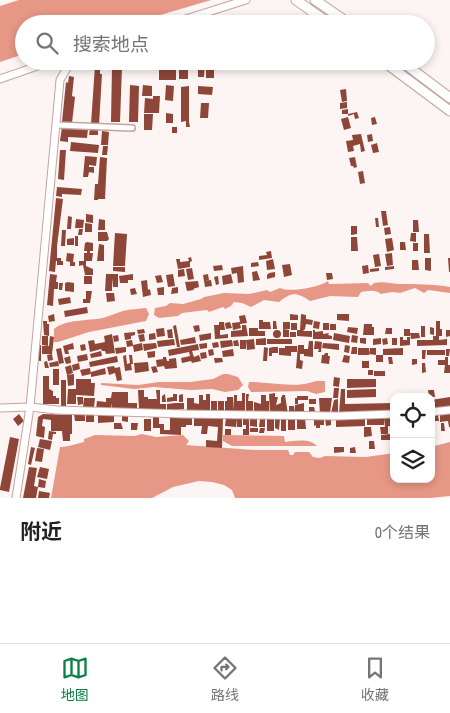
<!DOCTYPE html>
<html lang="zh">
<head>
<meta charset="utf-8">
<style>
	:root { --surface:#fff; --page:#f6f6f6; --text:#202124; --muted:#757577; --line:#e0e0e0; --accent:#0b8043 }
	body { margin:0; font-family:"Archivo Narrow","Noto Sans SC",sans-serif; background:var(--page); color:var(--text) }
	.controls { position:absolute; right:15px; bottom:15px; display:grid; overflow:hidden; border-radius:10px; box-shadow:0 2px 8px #0003 }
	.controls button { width:45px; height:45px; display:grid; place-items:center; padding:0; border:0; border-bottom:1px solid var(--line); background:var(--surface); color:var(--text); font:25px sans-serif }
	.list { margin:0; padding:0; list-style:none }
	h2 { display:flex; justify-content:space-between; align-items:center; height:65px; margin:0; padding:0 20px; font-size:21px }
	h2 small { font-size:16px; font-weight:400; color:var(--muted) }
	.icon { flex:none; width:28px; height:28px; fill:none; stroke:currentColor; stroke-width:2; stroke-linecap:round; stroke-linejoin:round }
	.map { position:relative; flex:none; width:450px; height:498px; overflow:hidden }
	.search { position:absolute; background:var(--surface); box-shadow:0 2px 8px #0003; left:15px; right:15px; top:15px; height:55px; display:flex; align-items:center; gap:12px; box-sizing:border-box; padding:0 18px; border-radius:28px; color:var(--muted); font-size:19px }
	.sheet { height:145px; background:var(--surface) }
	nav { display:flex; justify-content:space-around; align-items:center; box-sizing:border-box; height:70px; border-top:1px solid var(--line); background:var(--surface); font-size:14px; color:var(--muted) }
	nav a { display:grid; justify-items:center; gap:2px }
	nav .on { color:var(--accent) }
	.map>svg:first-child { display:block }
	.water { fill:#e79786 }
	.building { fill:#8e4639 }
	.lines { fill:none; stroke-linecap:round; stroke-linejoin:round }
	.street-casing { stroke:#c6a49d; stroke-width:8 }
	.secondary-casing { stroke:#c6a49d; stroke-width:9 }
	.highway-casing { stroke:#c6a49d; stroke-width:11 }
	.street { stroke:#fff; stroke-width:5 }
	.secondary { stroke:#fff; stroke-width:7 }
	.highway { stroke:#fff; stroke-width:9 }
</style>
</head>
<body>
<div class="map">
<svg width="450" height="498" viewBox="0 0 450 498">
	<rect width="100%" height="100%" fill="#fcf5f3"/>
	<!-- water -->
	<path class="water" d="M 19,0 L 211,0 L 130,24 L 24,24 L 24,54 L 0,62 L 0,6 Z
		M 328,281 L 329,284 L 368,283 L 371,286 L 374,283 C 383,281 390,283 398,284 C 415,284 433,284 450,287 L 450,293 L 428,290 L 424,293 L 415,288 L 400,293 L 392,292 L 381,294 C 375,289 368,291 361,292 L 358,297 L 330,296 L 310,301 C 296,292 292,292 279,302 L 264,300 L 251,307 L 242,303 L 234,302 L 231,306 L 225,309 L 223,307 L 209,312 L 207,310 L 182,313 L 178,316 L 159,318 L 154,315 L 155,308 L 166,306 L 170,303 L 183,304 L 201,299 L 204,297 L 224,293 L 249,294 L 267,290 L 270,292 L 280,288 C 289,293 320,287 328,281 Z
		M 146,308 L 149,314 L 146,321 L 89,332 L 58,342 L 54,342 L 54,329 C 66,319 88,321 103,318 C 110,316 116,313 123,311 C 130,309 139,309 146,308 Z
		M 223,374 L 228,374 L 238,377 L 243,385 L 238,390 L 225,392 L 212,389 L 190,390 L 154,387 L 134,389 L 101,385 L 101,383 L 138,385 L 159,382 L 190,382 L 213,379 Z
		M 316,381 L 325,381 L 325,392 L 316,394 L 307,391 L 251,392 L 248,387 L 249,382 C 270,382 295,389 316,381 Z
		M 142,434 L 156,437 L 183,435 L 189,441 L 186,445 L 254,450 L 288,450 L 290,455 L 293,455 L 295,452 L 309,452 L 313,457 L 320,458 L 325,456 L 366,457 L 394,453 L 394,479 L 431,479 L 431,447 L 450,442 L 450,496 L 430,498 L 235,498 L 232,490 L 224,485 L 212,482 L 199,481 L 173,487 L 152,498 L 51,498 L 60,447 C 68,447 75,444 84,442 L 84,439 L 95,435 L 135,436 Z
		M 223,435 L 284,436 L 285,442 C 295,441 309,438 317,446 L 232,446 L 223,441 Z"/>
	<!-- building -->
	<path class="building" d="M 159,61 L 176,61 L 176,80 L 159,80 Z
		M 179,61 L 188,61 L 188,79 L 179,79 Z
		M 198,61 L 205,61 L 204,77 L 198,77 Z
		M 206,61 L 214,61 L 214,78 L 206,78 Z
		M 95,65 L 100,65 L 100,74 L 102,74 L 99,125 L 91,124 Z
		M 112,66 L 122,67 L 120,122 L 111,122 Z
		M 69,76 L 74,77 L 72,96 L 75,97 L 72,123 L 62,122 L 66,82 L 68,83 Z
		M 130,85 L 139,86 L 138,122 L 129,122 Z
		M 143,85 L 152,86 L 152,96 L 142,96 Z
		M 166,85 L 174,86 L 173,101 L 165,100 Z
		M 189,86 L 189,122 L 190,127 L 186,127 L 186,121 L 181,122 L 181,87 Z
		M 198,86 L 213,87 L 212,95 L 198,94 Z
		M 346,89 L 347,101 L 342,102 L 340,90 Z
		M 153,96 L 160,96 L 159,113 L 144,113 L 145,98 L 153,99 Z
		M 347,102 L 347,108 L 340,109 L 340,103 Z
		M 201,103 L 209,103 L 208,118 L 200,118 Z
		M 348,109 L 348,114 L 342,114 L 342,110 Z
		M 357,112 L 359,118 L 355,119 L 354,114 L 348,116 L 348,114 Z
		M 166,113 L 173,114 L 173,123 L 166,123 Z
		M 144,114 L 153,114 L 152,130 L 144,130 Z
		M 348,117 L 351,128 L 344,130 L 341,119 Z
		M 375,117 L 377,124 L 372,125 L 371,118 Z
		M 62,127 L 88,129 L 87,138 L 68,137 L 68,142 L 60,141 Z
		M 172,127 L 177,127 L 177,133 L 172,133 Z
		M 90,129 L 98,129 L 98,135 L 89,135 Z
		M 102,131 L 109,132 L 108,145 L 101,145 Z
		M 361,134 L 365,151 L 361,152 L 360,144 L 353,146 L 354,151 L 348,152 L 346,141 L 353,140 L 352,135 Z
		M 372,134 L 373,141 L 368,142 L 367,135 Z
		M 71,142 L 99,145 L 98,153 L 70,151 Z
		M 377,143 L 379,152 L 373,153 L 371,145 Z
		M 103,146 L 108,146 L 107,155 L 102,155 Z
		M 60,150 L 66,150 L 64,180 L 58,179 Z
		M 85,156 L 97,157 L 96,166 L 89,165 L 89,167 L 94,167 L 94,173 L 89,172 L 88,177 L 83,177 Z
		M 100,157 L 107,158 L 105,199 L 98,199 L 98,200 L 94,200 L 95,184 L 98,184 Z
		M 355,157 L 357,167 L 354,168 L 353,166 L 351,166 L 349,158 Z
		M 363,171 L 365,183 L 360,184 L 358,172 Z
		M 57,187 L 82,189 L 81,195 L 62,194 L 62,197 L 56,196 Z
		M 56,198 L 63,199 L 57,246 L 57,258 L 61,258 L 61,261 L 63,261 L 63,265 L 57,265 L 57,261 L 56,261 L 55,272 L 49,271 Z
		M 381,211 L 386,211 L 388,225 L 383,226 Z
		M 86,214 L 93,215 L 93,223 L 86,222 Z
		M 68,216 L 72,217 L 71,229 L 67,229 Z
		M 375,218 L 378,218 L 379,227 L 376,227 Z
		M 76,219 L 84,220 L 83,228 L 75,228 Z
		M 99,219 L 105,220 L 105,230 L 98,230 Z
		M 413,220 L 418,220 L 419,232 L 413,232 Z
		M 85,223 L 92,224 L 92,232 L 85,232 Z
		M 351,226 L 357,226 L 357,234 L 351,235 Z
		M 390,227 L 391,234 L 385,235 L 384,228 Z
		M 79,229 L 83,229 L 82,235 L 78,235 Z
		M 62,230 L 66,230 L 65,246 L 61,246 Z
		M 98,232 L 107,232 L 109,239 L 107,241 L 98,241 Z
		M 115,233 L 127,234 L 125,266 L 113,266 Z
		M 411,233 L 416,233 L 416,242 L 410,241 Z
		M 424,234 L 429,234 L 430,253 L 424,253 Z
		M 75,236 L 78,236 L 78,246 L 75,246 Z
		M 351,237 L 357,237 L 358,251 L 351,251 Z
		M 74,238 L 74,245 L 67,245 L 67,239 Z
		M 392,238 L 394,250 L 387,252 L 385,239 Z
		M 87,242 L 93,243 L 93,251 L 90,251 L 90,253 L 93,253 L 92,261 L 86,261 L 86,266 L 93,269 L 93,275 L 85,275 L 83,265 L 79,266 L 79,261 L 84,261 L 84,253 L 87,253 L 87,251 L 84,251 L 85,243 Z
		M 400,242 L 405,242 L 406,250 L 400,250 Z
		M 413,243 L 418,243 L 418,251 L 413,251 Z
		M 99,244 L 104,245 L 104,261 L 97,261 Z
		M 271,251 L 272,258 L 259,260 L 259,256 L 267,255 L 266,252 Z
		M 67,253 L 74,254 L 73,262 L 75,262 L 75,266 L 70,266 L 70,262 L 66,261 Z
		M 392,253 L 393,265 L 387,266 L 385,254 Z
		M 379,254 L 381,266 L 375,267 L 373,255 Z
		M 191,257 L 192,261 L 190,262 L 190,267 L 178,269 L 176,259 L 180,259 L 180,262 L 189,261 L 188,258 Z
		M 425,258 L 431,258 L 431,271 L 425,270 Z
		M 448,258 L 450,258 L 450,272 L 449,272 Z
		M 273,259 L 275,269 L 267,270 L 266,261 Z
		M 412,260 L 418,260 L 419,270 L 412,270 Z
		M 258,262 L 259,266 L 251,267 L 251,263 Z
		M 290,264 L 292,275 L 284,277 L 282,265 Z
		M 222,265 L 223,270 L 214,271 L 213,266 Z
		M 368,265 L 369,273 L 363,274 L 362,266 Z
		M 243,266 L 244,282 L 238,283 L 237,273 L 232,274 L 231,268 Z
		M 394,266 L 394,269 L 385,270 L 385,267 Z
		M 113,267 L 125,267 L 125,272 L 113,271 Z
		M 192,268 L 194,279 L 188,280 L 186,269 Z
		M 379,268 L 379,271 L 370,272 L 370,269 Z
		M 184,269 L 185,276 L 178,277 L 178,270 Z
		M 257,271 L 260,280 L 253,281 L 252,272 Z
		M 275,272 L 275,277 L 267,279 L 267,275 L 269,273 Z
		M 326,273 L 332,273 L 333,279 L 327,280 Z
		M 50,274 L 57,275 L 56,282 L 58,282 L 58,289 L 54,289 L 53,306 L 47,305 Z
		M 106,274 L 118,274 L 118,287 L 113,287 L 112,278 L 112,291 L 105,291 Z
		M 133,274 L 133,280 L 128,280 L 128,283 L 120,283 L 119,276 Z
		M 173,274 L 175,286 L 168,287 L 166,275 Z
		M 208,274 L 209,280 L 204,281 L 203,275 Z
		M 231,274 L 233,283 L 223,285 L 222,276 Z
		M 161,275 L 163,282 L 157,283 L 155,276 Z
		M 84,276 L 92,276 L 92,284 L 84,284 Z
		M 218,276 L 219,284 L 216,285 L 214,277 Z
		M 147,280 L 148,290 L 150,289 L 151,295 L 143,297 L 141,281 Z
		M 211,280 L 212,286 L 205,287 L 204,281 Z
		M 198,281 L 199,287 L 193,289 L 194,290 L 187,291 L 185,282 Z
		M 68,282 L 74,283 L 74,292 L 65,291 L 65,283 Z
		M 59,283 L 63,283 L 62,290 L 59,290 Z
		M 164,287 L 164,295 L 158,295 L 157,288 Z
		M 178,287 L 178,293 L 171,294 L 172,288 Z
		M 135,288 L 137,294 L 131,295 L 130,289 Z
		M 86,291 L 92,291 L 90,303 L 83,303 L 83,299 L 86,299 Z
		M 106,293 L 114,293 L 115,301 L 107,302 Z
		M 70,297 L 71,303 L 59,305 L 58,299 Z
		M 87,307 L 88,313 L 65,317 L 64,311 Z
		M 54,314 L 55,321 L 49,322 L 48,316 Z
		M 290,314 L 298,315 L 298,320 L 290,320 Z
		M 301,314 L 306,315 L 306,319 L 313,320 L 312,325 L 306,324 L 305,329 L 303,331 L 312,331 L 312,337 L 297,336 L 297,330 L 300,330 Z
		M 337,314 L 349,314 L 349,321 L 337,320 Z
		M 245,315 L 247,323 L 240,324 L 241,328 L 233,330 L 232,323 L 240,322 L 239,316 Z
		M 259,320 L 263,320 L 263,322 L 270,322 L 271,329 L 259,329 Z
		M 43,321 L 47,321 L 47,324 L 49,324 L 49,336 L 44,335 Z
		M 273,321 L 276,321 L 277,329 L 273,329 Z
		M 314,321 L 320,322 L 319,329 L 313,328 Z
		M 436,321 L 440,321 L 440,329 L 442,329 L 442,336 L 439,336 L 439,340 L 447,339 L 447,345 L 417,346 L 417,340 L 433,340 L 433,336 L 436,336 Z
		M 219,322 L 224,322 L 225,330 L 220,330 L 220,335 L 228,334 L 228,338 L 215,339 L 214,325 L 219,325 Z
		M 230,322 L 232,328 L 226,329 L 225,323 Z
		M 283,322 L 290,322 L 290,329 L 283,330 Z
		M 291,323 L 297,323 L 297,330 L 291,330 Z
		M 323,323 L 329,323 L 329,330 L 323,330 Z
		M 330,324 L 336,324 L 336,330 L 330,330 Z
		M 364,324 L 372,324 L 372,327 L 374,327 L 374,335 L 363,335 Z
		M 176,325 L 180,347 L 177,347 L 173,326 Z
		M 199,325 L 200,331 L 195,332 L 193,326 Z
		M 242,325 L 246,325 L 248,336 L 231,337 L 231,331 L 242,330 Z
		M 421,326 L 425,326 L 425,337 L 421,337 Z
		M 348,327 L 358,328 L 357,334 L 347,332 Z
		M 430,327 L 434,328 L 434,335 L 430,334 Z
		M 164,328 L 165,336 L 157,337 L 156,329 Z
		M 249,328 L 258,328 L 258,331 L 265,331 L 265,336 L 249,336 Z
		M 386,328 L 392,328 L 392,334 L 385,334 Z
		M 144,329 L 145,333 L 138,334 L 137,330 Z
		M 172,329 L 173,338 L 168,338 L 167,330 Z
		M 404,329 L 410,329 L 410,336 L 404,336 Z
		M 283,330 L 289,330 L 289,337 L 283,337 Z
		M 313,330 L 315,330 L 315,332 L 323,331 L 323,334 L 329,333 L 328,335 L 332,336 L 332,339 L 313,339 Z
		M 446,330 L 450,330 L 450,336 L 446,337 Z
		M273 334a4 4 0 1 1 8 0a4 4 0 1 1-8 0Z
		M 135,332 L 135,335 L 131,336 L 131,339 L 125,340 L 124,333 Z
		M 290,332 L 296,332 L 296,337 L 290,337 Z
		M 155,333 L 156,339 L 149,340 L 149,334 Z
		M 211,333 L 211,339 L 200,341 L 199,335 Z
		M 334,333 L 350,336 L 349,343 L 333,340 Z
		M 410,333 L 419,333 L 420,338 L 411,339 Z
		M 112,334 L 115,353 L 106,354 L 105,351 L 102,351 L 101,349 L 90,352 L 88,341 L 94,340 L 95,344 L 105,342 L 104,336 Z
		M 144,334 L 145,341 L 140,342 L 138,335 Z
		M 118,335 L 119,341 L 114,342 L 113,336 Z
		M 352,335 L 358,336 L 357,343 L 351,342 Z
		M 42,336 L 48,336 L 48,346 L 42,345 Z
		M 50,336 L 54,337 L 52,354 L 42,354 L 42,346 L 49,346 Z
		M 195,337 L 196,343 L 181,345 L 180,340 Z
		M 400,337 L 403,337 L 403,340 L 407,340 L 407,337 L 410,337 L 410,345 L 400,346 Z
		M 266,338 L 266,345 L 256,345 L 256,339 Z
		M 360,338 L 366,338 L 366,344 L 360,343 Z
		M 381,338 L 381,344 L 373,345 L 373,339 Z
		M 387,338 L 388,344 L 383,345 L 382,339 Z
		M 392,338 L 397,338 L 397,345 L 392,345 Z
		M 174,339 L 175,345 L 158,347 L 157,341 Z
		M 254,339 L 255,349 L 247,350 L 246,340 Z
		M 267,339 L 292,339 L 292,344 L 267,344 Z
		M 132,340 L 133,345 L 142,343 L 143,350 L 134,352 L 133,346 L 127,347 L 126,341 Z
		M 232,340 L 233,346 L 221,348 L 220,341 Z
		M 238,340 L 239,346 L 234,346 L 233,341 Z
		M 240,340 L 246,340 L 246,349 L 240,349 Z
		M 309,341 L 313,341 L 313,357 L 304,356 L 304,354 L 300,354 L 300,360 L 303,361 L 302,369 L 296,368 L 298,345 L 304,345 L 304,349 L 308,349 Z
		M 315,341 L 322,342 L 321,352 L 318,352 L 319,349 L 314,349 Z
		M 218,342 L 219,347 L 213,348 L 212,343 Z
		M 73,343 L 74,349 L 68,350 L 69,354 L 65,354 L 63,346 Z
		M 156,343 L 157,348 L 144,351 L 143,344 Z
		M 207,343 L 207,348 L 200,349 L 199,344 Z
		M 323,343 L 339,344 L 339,350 L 322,348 Z
		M 85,344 L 86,350 L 81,351 L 80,345 Z
		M 198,344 L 199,350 L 192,351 L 194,357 L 199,355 L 201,361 L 192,363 L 191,361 L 182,363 L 181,358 L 190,356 L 189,352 L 169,356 L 168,350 Z
		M 39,345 L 41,345 L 41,361 L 39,361 Z
		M 345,345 L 350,346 L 349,353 L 344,352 Z
		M 285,346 L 297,346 L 297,352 L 291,352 L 291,356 L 279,355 L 279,348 L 285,348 Z
		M 126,347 L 126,352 L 116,354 L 115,348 Z
		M 264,347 L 268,348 L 267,361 L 263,361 Z
		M 273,347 L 278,347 L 278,353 L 272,353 L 272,356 L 269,356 L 269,348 Z
		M 352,347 L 357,347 L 357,354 L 351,354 Z
		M 61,348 L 64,363 L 59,364 L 56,349 Z
		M 358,348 L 369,348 L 369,355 L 358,355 Z
		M 370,348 L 376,348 L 376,355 L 369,354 Z
		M 403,348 L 403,355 L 383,355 L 383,362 L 376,362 L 376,355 L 383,355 L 383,349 Z
		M 213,349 L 214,355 L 209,356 L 208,350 Z
		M 233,349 L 234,356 L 223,357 L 222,351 Z
		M 446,349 L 450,349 L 449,356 L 446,356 Z
		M 422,350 L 426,350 L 425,359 L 422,359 Z
		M 427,350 L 445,350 L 445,355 L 427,355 Z
		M 101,351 L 102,356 L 91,358 L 90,354 Z
		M 155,351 L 155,357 L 148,358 L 147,352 Z
		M 206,352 L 207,358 L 201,359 L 200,353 Z
		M 325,353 L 328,353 L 328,356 L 330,356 L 329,364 L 321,363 L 322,355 L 324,355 Z
		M 52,354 L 53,360 L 48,361 L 47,355 Z
		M 87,354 L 88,360 L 78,362 L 77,356 Z
		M 126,355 L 127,364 L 130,363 L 129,355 L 132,355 L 133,364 L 131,364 L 132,370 L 125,371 L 123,356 Z
		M 344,355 L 350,356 L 349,363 L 342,362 Z
		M 70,356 L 71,363 L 66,364 L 64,358 Z
		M 117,356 L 118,362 L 90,367 L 89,362 Z
		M 163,357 L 166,357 L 167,361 L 169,361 L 169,359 L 176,358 L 177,368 L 165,369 L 164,366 L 157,367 L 156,360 L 163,359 Z
		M 388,357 L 392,357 L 393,364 L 389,364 Z
		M 445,357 L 448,357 L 448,365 L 450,365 L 450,373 L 444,373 L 445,365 L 438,365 L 438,360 L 445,360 Z
		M 214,358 L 222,358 L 223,362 L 215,363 Z
		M 412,359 L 417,359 L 417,364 L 412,365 Z
		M 47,361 L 49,368 L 45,368 L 44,362 Z
		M 58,361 L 59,366 L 50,367 L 49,363 Z
		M 362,361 L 369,361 L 369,368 L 362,368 Z
		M 148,362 L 149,371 L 135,373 L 134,363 Z
		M 79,363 L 80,369 L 73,371 L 72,365 Z
		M 422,363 L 425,363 L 426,372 L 422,373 Z
		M 71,365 L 73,373 L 67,375 L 65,367 Z
		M 114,366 L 115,368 L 120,367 L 122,380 L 117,381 L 115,373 L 109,375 L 107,367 Z
		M 156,366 L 158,372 L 153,373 L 151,367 Z
		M 90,368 L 91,374 L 82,376 L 80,370 Z
		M 105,368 L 106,374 L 91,377 L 91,372 Z
		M 53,369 L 59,369 L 59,385 L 53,385 Z
		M 368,370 L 373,370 L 373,375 L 368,375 Z
		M 374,371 L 385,371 L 385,376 L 374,376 Z
		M 74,374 L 74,385 L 68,386 L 67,375 Z
		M 43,376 L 49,376 L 49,389 L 53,391 L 53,396 L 56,396 L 56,398 L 59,398 L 59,404 L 43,404 Z
		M 334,377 L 340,378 L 339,387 L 333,386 Z
		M 76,379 L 91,379 L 91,383 L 95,383 L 94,396 L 76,395 L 76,404 L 67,404 L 68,389 L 76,389 Z
		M 347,379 L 376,379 L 376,387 L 347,388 Z
		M 61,380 L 66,380 L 66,406 L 61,406 Z
		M 334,388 L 339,388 L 338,398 L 333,398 Z
		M 341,389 L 345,389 L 345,404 L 394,403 L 394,411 L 339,413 Z
		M 376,389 L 376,397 L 347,398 L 347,390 Z
		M 138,390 L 144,390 L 144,397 L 148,397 L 148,399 L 157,399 L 156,390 L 160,390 L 160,404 L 166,404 L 166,410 L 139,410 Z
		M 428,390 L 434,390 L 435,397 L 429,397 Z
		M 112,392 L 128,392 L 128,403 L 137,403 L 137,410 L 112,410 L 112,403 L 111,409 L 96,409 L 97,401 L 106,402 L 106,398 L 111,398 Z
		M 242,393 L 245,393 L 245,412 L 234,412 L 234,395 L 237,395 L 237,401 L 242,401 Z
		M 275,393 L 275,397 L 278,397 L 276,405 L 281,403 L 281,397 L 282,397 L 282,395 L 285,395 L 288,414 L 270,414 L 269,394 Z
		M 165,394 L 166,402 L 162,402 L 162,396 Z
		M 173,394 L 177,394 L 177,401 L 175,401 L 174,398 L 175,401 L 167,402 L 167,398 L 173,397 Z
		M 183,394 L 183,402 L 179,402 L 179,395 Z
		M 206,394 L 210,394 L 210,412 L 187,411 L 187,398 L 194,398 L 194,403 L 199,404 L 199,395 L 203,395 L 203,400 L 206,400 Z
		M 246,394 L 249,394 L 248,401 L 253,401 L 253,412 L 246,411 Z
		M 261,395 L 266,395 L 266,401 L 269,401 L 269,412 L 254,412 L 254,402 L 261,404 Z
		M 297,396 L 308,396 L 308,400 L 298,400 L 298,404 L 295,404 L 295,398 L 297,398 Z
		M 77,397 L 83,397 L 83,404 L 78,405 Z
		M 227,397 L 233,397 L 234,411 L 225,411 L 225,401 L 227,401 Z
		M 450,397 L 450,407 L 436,408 L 437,410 L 431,410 L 431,400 Z
		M 84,398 L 95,398 L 94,407 L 83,407 Z
		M 319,398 L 332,398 L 330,413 L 320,414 Z
		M 309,399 L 316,399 L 316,404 L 309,404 Z
		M 338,399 L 338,413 L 331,413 L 334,400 Z
		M 211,401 L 217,401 L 217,412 L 211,412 Z
		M 218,401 L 224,401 L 224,412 L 218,412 Z
		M 175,403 L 184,403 L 184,409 L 175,410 Z
		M 175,403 L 175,410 L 167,410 L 167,404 Z
		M 304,403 L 304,411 L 295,411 L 295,405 Z
		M 289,406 L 294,406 L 295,413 L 289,413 Z
		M 309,407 L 314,407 L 315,411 L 309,412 Z
		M 85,413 L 85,421 L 75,421 L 74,414 Z
		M 450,413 L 450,427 L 449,427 L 448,421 L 440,422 L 440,414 Z
		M 19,414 L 24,421 L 18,426 L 13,419 Z
		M 43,414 L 72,415 L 72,434 L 70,434 L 70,441 L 63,441 L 62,431 L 51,431 L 51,420 L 43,419 L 42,426 L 45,427 L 44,438 L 36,436 L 38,417 Z
		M 86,414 L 94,414 L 94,422 L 86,422 Z
		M 98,414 L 114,414 L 114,422 L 98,423 Z
		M 122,414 L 128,415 L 128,422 L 122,421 Z
		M 434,415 L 438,415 L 439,421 L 434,421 Z
		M 153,417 L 159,417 L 159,424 L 164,424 L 164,430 L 170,430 L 170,417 L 192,417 L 192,425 L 186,425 L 186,427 L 181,427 L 181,435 L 160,434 L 160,428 L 153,428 Z
		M 194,417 L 223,418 L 222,448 L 206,447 L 206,440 L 217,441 L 218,427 L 208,426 L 207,434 L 201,434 L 202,426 L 194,426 Z
		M 331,417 L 331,425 L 326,426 L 325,418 Z
		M 226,418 L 237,419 L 236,427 L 225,426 Z
		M 237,418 L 242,418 L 242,427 L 237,427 Z
		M 243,418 L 249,418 L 249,435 L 243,435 L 243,429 L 246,429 L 246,425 L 243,425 Z
		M 250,418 L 257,418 L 257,427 L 250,426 Z
		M 305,418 L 306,429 L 297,429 L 297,419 Z
		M 324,418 L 324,425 L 320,425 L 320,428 L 316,428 L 316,425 L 314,426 L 314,419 Z
		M 336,418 L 365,418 L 365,426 L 336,427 Z
		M 367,418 L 384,418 L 384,425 L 367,425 Z
		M 384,418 L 394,418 L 394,426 L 388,426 L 388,434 L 381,434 L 380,427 L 385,427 Z
		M 144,419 L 151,419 L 151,431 L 144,431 Z
		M 260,419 L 265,419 L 265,427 L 259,427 Z
		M 267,419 L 274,419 L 274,431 L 267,431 Z
		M 275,419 L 280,419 L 279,430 L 275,428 Z
		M 281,419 L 286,419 L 286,431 L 281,431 Z
		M 288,419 L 295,419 L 295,430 L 288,430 Z
		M 114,423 L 121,423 L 123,429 L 114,429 Z
		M 131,423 L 138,423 L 137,430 L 131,430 Z
		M 441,423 L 444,423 L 445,431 L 441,431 Z
		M 364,427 L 371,427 L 372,436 L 364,437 Z
		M 250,428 L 258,428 L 258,432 L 250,432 Z
		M 260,428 L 265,428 L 264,433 L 259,433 Z
		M 225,429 L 231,429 L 231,435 L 225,435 Z
		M 49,431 L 56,432 L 56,434 L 53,434 L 52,440 L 48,439 Z
		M 390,434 L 390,440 L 381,440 L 381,435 Z
		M 10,437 L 19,439 L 9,492 L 0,490 L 0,488 Z
		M 40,439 L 52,441 L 50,450 L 38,447 Z
		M 369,441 L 374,441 L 375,449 L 369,449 Z
		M 31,447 L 35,448 L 31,465 L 28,464 Z
		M 334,447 L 344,447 L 344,452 L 334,453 Z
		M 355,447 L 356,453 L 350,453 L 350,448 Z
		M 37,448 L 44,449 L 42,462 L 35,461 Z
		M 29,467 L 37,468 L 34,486 L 38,487 L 36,498 L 23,498 Z
		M 40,467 L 49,469 L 47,479 L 37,477 Z
		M 39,479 L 46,481 L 45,488 L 38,487 Z
		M 39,491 L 50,493 L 49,498 L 38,498 Z"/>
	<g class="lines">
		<!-- street casing -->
		<g class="street-casing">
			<path id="street" d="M 56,125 L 132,128"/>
		</g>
		<!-- secondary casing -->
		<g class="secondary-casing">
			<path id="secondary" d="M 170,24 L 246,0
				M 0,79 L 52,61
				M 0,408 L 30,407 L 57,410 L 184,414 L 338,416 L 394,414
				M 431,412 L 450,410
				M 16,498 L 30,407 L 60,80 L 67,68 L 76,61"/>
		</g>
		<!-- highway casing -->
		<g class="highway-casing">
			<path id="highway" d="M 296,0 L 330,24
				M 315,0 L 350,24
				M 383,61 L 450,111
				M 401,61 L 450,98"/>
		</g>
		<!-- street -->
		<use href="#street" class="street"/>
		<!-- secondary -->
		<use href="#secondary" class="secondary"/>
		<!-- highway -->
		<use href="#highway" class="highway"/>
	</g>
</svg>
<div class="controls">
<button><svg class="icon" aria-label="locate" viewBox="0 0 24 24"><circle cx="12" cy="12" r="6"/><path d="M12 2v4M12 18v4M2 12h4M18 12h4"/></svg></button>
<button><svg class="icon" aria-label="layers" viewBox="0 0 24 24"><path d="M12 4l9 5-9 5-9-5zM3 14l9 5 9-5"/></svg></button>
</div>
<div class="search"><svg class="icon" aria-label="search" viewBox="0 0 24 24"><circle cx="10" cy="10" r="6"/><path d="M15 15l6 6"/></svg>搜索地点</div>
</div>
<section class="sheet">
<h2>附近<small>0个结果</small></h2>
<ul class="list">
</ul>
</section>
<nav>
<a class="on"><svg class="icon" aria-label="map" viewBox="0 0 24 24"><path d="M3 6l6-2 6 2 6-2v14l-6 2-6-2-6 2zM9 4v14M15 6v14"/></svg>地图</a>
<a><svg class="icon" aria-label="directions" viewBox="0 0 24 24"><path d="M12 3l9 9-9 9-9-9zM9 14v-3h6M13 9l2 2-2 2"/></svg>路线</a>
<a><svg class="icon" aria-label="saved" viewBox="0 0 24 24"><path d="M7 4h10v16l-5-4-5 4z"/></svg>收藏</a>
</nav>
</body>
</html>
